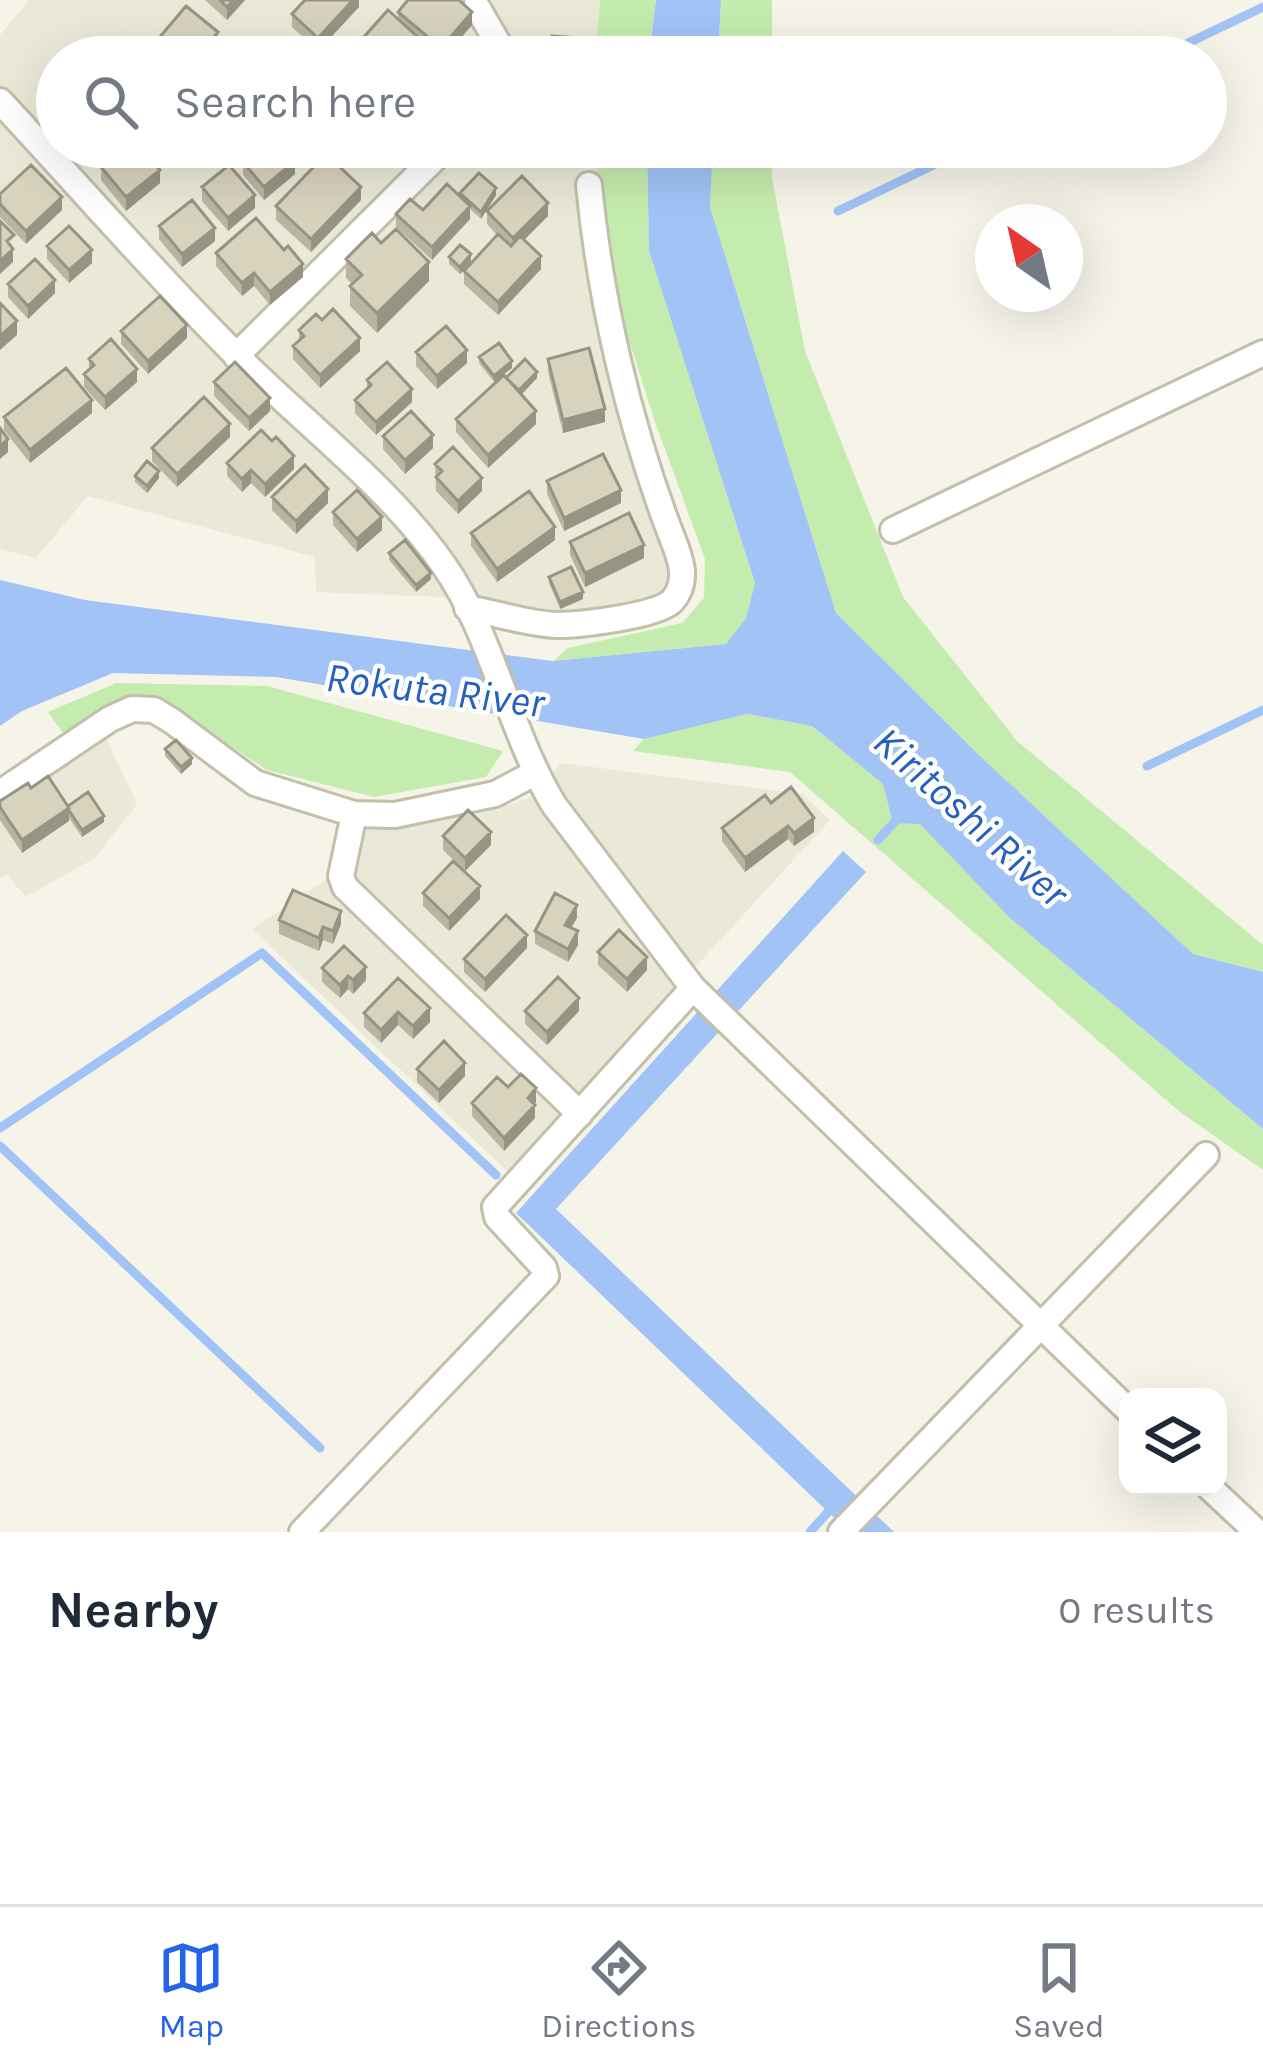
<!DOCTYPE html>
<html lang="en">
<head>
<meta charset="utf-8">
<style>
	:root { --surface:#fff; --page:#f2f2f3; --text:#1f2937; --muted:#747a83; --line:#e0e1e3; --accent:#2563eb }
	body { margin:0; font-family:Karla,sans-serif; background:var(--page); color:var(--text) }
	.controls { position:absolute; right:36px; bottom:36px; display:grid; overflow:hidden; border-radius:24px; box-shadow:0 12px 48px #0002 }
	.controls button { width:108px; height:108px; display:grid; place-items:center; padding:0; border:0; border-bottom:3px solid var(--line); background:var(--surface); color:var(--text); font:60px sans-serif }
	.compass { position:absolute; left:975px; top:204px; width:108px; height:108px; border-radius:50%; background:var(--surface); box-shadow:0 12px 48px #0002; rotate:326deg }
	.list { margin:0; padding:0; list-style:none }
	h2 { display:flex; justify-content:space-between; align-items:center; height:156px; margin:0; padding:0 48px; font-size:51px }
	h2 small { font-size:39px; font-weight:400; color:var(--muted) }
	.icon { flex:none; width:66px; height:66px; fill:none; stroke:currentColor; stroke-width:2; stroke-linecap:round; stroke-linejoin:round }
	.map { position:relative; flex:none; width:1263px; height:1532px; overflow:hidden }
	.search { position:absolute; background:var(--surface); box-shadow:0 12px 48px #0002; left:36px; right:36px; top:36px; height:132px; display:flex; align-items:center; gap:30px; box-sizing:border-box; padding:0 42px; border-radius:66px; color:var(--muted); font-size:45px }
	.sheet { height:372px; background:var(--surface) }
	nav { display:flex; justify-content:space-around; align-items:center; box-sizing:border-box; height:168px; border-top:3px solid var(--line); background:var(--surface); font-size:33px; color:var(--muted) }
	nav a { display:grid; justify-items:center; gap:6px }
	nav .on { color:var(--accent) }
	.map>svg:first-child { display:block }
	.residential { fill:#eae8d7 }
	.green { fill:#c5ecaf }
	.water { fill:#a1c3f6 }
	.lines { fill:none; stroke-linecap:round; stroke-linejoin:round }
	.stream { stroke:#a1c3f6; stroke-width:9 }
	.street-casing { stroke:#c2bfaa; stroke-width:30 }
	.street { stroke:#fff; stroke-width:24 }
	.wall { fill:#bab5a3 }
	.shaded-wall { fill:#979484 }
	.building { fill:#d8d3bd; stroke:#979484; stroke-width:3 }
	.labels { text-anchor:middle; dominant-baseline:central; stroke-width:9; stroke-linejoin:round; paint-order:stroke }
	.water-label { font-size:42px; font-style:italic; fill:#2660bf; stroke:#fff }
</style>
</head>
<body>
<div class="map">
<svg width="1263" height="1532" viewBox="0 0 1263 1532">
	<rect width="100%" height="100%" fill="#f6f4e9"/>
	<!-- residential -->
	<path class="residential" d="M 29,0 L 600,0 L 595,57 L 57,57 L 57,147 L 595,147 L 609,347 L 677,571 L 658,605 L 559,619 L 443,597 L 316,592 L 315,557 L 88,496 L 36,558 L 0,549 L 0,35 Z
		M 98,721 L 137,804 L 95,858 L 26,897 L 7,875 L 0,878 L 0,785 Z
		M 561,763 L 802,794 L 830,820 L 508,1172 L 252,929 L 351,863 L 367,823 L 474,815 L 528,799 Z"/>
	<!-- green -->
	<path class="green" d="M 600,0 L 656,0 L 649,57 L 595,57 Z
		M 721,0 L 772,0 L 772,57 L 718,57 Z
		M 595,147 L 647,147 L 649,251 L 755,583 L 746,618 L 726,644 L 553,661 L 568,648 L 682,623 L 704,598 L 705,559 L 654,419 L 603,259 Z
		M 713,147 L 772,147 L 772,178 L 805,351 L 903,597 L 1017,741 L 1263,945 L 1263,972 L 1193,954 L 980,756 L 836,613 L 710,207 Z
		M 116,683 L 267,686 L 503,751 L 486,777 L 374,797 L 267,770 L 153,696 L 65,736 L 48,712 Z
		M 747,714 L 812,726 L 883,784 L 1010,918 L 1263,1129 L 1263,1170 L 1180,1112 L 790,772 L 633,751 L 644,739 Z"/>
	<!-- water -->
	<path class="water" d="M 656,0 L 721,0 L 718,57 L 649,57 Z
		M 647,147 L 713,147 L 710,207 L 836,613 L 980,756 L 1193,954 L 1263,972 L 1263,1129 L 1010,918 L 920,824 L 893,823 L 883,784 L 812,726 L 747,714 L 644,739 L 276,677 L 113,673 L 22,711 L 0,726 L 0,580 L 85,600 L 553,661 L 726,644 L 746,618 L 755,583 L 649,251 Z
		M 843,851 L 866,872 L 556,1209 L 894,1532 L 849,1532 L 516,1213 Z"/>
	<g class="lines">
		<!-- stream -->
		<path class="stream" d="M 1159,57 L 1263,7
			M 838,211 L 971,147
			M 1147,766 L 1263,710
			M 878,840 L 899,817
			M 0,1128 L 262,953 L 496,1175
			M 0,1146 L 320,1448
			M 810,1532 L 828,1512"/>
		<!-- street casing -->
		<g class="street-casing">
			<path id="street" d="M 473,0 L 506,57
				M 0,101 C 79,186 155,274 237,356 C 304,423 389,487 443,564 C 492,633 509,731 554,805 L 693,988 L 1128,1410
				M 236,356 L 446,147
				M 893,530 L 1263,353
				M 467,608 C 496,613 528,624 557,625 C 579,625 658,616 672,601 C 691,580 679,555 670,532 C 629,424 600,300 589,185
				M 0,793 L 110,719 L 132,709 L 154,710 L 172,721 L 255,783 L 354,814 L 395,815 L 495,794 L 535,773
				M 354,814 L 341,876 L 345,887 L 580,1114
				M 1209,1487 L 1257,1532
				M 302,1532 L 546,1276 L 544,1268 L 497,1217 L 495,1207 L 693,988
				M 841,1532 L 1206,1155"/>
		</g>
		<!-- street -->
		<use href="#street" class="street"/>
	</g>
	<!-- wall -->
	<path class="wall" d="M 205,0 L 245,0 L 227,20 Z
		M 359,0 L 359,7 L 318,51 L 292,27 L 292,14 Z
		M 465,0 L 465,6 L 472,25 L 444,57 L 435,57 L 420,44 L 420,52 L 416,57 L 346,57 L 398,19 L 398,12 Z
		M 153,147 L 191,147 L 169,166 Z
		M 252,147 L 284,147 L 295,174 L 264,200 L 243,175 L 243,162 L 252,153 Z
		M 387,147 L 410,147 L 400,158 Z
		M 483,147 L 525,147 L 504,167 Z
		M 101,167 L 160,183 L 126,211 L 101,180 Z
		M 202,187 L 255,208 L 228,231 L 202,201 Z
		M 460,193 L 496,195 L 481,219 L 470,209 L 470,219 L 432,260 L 396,227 L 396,214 L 423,210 L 460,196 Z
		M 0,194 L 62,210 L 26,244 L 0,217 Z
		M 361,200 L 311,252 L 276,220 L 276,206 Z
		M 487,211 L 548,216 L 524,240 L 541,269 L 498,315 L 464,284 L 464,271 L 497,235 L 487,224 Z
		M 159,226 L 215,241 L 182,267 L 159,239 Z
		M 381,243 L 429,281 L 377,333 L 350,306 L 350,286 L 352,284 L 346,278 L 346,259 Z
		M 47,246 L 92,263 L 69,283 L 47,259 Z
		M 216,253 L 303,277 L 270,305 L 254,286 L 242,296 L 216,266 Z
		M 449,257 L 471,261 L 460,274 L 449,264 Z
		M 8,284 L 55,293 L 28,319 L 8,297 Z
		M 299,330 L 360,351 L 320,388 L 293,359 L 293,346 L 299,341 Z
		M 121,331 L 187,338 L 148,374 L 121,344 Z
		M 416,352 L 467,363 L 437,389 L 416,366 Z
		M 479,357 L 512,368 L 494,382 L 479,363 Z
		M 89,359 L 137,382 L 105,410 L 84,387 L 84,374 L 89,369 Z
		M 548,359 L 605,422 L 563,433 L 548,372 Z
		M 506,378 L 537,378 L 522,394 L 536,424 L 488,468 L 456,432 L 456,419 Z
		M 367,380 L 412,402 L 376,435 L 355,413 L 355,400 L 367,388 Z
		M 214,382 L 270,411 L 249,431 L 214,396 Z
		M 92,413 L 30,463 L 4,430 L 4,417 Z
		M 383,436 L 433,448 L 405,474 L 383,449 Z
		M 230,437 L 177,487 L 152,461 L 152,448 Z
		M 227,463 L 294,469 L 265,497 L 251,483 L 242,492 L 227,476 Z
		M 435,464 L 482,491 L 458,514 L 436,491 Z
		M 135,476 L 159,478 L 147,493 L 135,482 Z
		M 547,481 L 621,503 L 564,531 L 547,494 Z
		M 272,497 L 328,503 L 296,534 L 272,510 Z
		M 333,512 L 382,530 L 357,552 L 333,525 Z
		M 471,533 L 555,540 L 497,582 L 471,546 Z
		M 570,542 L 644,558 L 585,587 L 570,555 Z
		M 389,553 L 431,579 L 416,592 L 389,560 Z
		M 549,577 L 583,599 L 560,609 L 549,583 Z
		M 165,749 L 192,764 L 181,774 L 165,756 Z
		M 31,788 L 68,806 L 104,822 L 82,837 L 69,818 L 69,821 L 22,853 L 0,820 L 0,801 Z
		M 771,803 L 814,832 L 794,846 L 788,839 L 745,872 L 722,841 L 722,828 Z
		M 443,836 L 491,845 L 465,871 L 443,850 Z
		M 423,893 L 480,899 L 449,931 L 423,906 Z
		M 577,918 L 571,928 L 578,945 L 568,962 L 535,944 L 535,931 Z
		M 279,920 L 341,924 L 333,944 L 323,940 L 319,951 L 279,934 Z
		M 527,948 L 485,992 L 464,972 L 464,959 Z
		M 598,952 L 647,970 L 627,992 L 598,965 Z
		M 322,968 L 366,980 L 353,994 L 348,989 L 340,998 L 322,982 Z
		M 430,1008 L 430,1022 L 413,1039 L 398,1025 L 381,1043 L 364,1027 L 364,1013 Z
		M 525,1011 L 579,1011 L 547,1045 L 525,1024 Z
		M 417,1069 L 465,1076 L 439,1103 L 417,1082 Z
		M 508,1087 L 536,1102 L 534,1104 L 535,1118 L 504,1151 L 472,1116 L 472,1103 Z"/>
	<!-- shaded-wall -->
	<path class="shaded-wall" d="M 233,0 L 245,0 L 227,20 L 227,7 Z
		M 353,0 L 359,0 L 359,7 L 318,51 L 318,38 Z
		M 472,12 L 472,25 L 444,57 L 441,57 L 441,48 Z
		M 218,32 L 218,45 L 208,57 L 196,57 Z
		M 420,39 L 420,52 L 416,57 L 404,57 Z
		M 176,147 L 191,147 L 169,166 L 169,153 Z
		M 299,147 L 310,147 L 299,156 Z
		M 400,147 L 410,147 L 400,158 Z
		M 511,147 L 525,147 L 504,167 L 504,154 Z
		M 295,161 L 295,174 L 264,200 L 264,187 Z
		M 160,170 L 160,183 L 126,211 L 126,197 Z
		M 361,187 L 361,200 L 311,252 L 311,239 Z
		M 496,188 L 496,195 L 481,219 L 481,212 Z
		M 255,195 L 255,208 L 228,231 L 228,218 Z
		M 62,197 L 62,210 L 26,244 L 26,231 Z
		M 548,203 L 548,216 L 513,251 L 513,238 Z
		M 470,206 L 470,219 L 432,260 L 432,247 Z
		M 215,228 L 215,241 L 182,267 L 182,254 Z
		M 13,249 L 13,262 L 0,274 L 0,261 Z
		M 92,250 L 92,263 L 69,283 L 69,270 Z
		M 471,254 L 471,261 L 460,274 L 460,267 Z
		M 541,256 L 541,269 L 498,315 L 498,302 Z
		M 429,262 L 429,281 L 377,333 L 377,313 Z
		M 303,264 L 303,277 L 270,305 L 270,292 Z
		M 254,273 L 254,286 L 242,296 L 242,283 Z
		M 55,280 L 55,293 L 28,319 L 28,306 Z
		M 17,321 L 17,335 L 0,350 L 0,336 Z
		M 187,325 L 187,338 L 148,374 L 148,361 Z
		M 360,338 L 360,351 L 320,388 L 320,375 Z
		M 467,350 L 467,363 L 437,389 L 437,376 Z
		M 512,361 L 512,368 L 494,382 L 494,376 Z
		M 137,369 L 137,382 L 105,410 L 105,397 Z
		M 537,372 L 537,378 L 519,397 L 519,390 Z
		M 412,389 L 412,402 L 376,435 L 376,422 Z
		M 270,398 L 270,411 L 249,431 L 249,418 Z
		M 92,400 L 92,413 L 30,463 L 30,450 Z
		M 605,409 L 605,422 L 563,433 L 563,420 Z
		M 536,411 L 536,424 L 488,468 L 488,455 Z
		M 230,424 L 230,437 L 177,487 L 177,474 Z
		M 433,435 L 433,448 L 405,474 L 405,460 Z
		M 8,439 L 8,452 L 0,459 L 0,446 Z
		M 294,456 L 294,469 L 265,497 L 265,484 Z
		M 251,470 L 251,483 L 242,492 L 242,479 Z
		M 159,471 L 159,478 L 147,493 L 147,486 Z
		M 482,478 L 482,491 L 458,514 L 458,501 Z
		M 328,489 L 328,503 L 296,534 L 296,521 Z
		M 621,490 L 621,503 L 564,531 L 564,518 Z
		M 382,517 L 382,530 L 357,552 L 357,539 Z
		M 555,527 L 555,540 L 497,582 L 497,569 Z
		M 644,545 L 644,558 L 585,587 L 585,573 Z
		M 431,573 L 431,579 L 416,592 L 416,585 Z
		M 583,592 L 583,599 L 560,609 L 560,602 Z
		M 192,758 L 192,764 L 181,774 L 181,767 Z
		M 69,808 L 69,821 L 22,853 L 22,840 Z
		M 104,816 L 104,822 L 82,837 L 82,830 Z
		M 814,818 L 814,832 L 794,846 L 794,833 Z
		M 788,826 L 788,839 L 745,872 L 745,858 Z
		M 491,832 L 491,845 L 465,871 L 465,858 Z
		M 480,886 L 480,899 L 449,931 L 449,918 Z
		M 577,905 L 577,918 L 565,938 L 565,925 Z
		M 341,911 L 341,924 L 333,944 L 333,931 Z
		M 323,927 L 323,940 L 319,951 L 319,938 Z
		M 578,931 L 578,945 L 568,962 L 568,949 Z
		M 527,935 L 527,948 L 485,992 L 485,979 Z
		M 647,957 L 647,970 L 627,992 L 627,979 Z
		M 366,967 L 366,980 L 353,994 L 353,980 Z
		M 348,976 L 348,989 L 340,998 L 340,985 Z
		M 579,998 L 579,1011 L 547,1045 L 547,1032 Z
		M 430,1008 L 430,1022 L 413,1039 L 413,1026 Z
		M 398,1012 L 398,1025 L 381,1043 L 381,1030 Z
		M 465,1063 L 465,1076 L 439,1103 L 439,1090 Z
		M 536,1088 L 536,1102 L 528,1111 L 528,1098 Z
		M 535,1105 L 535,1118 L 504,1151 L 504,1138 Z"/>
	<!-- building -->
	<path class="building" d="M 220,0 L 233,0 L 227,7 Z
		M 305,0 L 353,0 L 318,38 L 292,14 Z
		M 408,0 L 459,0 L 472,12 L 441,48 L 398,12 Z
		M 186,6 L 218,32 L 196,57 L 143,57 Z
		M 388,10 L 420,39 L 404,57 L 392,57 L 389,54 L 386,57 L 346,57 Z
		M 552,36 L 580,38 L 580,57 L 552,57 Z
		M 247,38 L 264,57 L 225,57 Z
		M 127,147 L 142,147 L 160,170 L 126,197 L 101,167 Z
		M 257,147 L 284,147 L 295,161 L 264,187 L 243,162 L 258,149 Z
		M 497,147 L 511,147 L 504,154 Z
		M 326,154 L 361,187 L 311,239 L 276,206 Z
		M 31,165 L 62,197 L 26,231 L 0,204 L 0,194 Z
		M 229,165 L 255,195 L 228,218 L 202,187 Z
		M 479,173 L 496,188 L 481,212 L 460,193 Z
		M 522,176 L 548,203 L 513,238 L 487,211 Z
		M 447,184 L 470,206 L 432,247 L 396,214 L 410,199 L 423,210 Z
		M 192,200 L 215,228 L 182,254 L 159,226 Z
		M 256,218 L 284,250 L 288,246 L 303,264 L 270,292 L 254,273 L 242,283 L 216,253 Z
		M 0,221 L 14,235 L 7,241 L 13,249 L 0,261 Z
		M 69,226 L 92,250 L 69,270 L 47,246 Z
		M 396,229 L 429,262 L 377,313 L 350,286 L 362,275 L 346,259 L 372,233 L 381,243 Z
		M 498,234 L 511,246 L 520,236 L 541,256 L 498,302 L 464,271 Z
		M 460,245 L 471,254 L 460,267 L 449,257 Z
		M 35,259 L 55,280 L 28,306 L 8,284 Z
		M 160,296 L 187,325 L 148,361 L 121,331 Z
		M 0,303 L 17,321 L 0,336 Z
		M 333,309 L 360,338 L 320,375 L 293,346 L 304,336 L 299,330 L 316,314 L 322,320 Z
		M 446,326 L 467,350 L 437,376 L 416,352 Z
		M 111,339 L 137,369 L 105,397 L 84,374 L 94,365 L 89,359 Z
		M 499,343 L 512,361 L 494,376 L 479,357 Z
		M 589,348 L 605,409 L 563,420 L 548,359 Z
		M 525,359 L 537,372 L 519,390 L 506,378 Z
		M 235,362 L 270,398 L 249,418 L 214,382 Z
		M 387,362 L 412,389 L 376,422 L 355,400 L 371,385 L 367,380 Z
		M 66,368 L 92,400 L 30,450 L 4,417 Z
		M 504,375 L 536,411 L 488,455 L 456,419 Z
		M 204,397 L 230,424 L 177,474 L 152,448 Z
		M 411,411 L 433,435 L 405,460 L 383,436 Z
		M 0,428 L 8,439 L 0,446 Z
		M 261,430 L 272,441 L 276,437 L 294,456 L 265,484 L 251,470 L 242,479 L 227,463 Z
		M 453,447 L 482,478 L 458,501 L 436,477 L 442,471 L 435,464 Z
		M 603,454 L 621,490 L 564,518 L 547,481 Z
		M 147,461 L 159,471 L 147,486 L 135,476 Z
		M 305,465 L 328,489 L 296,521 L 272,497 Z
		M 357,490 L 382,517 L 357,539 L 333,512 Z
		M 529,491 L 555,527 L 497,569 L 471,533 Z
		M 629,513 L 644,545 L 585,573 L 570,542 Z
		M 405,540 L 431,573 L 416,585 L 389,553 Z
		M 571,567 L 583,592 L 560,602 L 549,577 Z
		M 176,740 L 192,758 L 181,767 L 165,749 Z
		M 48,776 L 69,808 L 22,840 L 0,807 L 0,801 L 28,783 L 31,788 Z
		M 791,787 L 814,818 L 794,833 L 788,826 L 745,858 L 722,828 L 765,795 L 771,803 Z
		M 88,792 L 104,816 L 82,830 L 68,809 L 68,806 Z
		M 468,810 L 491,832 L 465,858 L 443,836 Z
		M 453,861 L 480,886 L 449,918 L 423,893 Z
		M 293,890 L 341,911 L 333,931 L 323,927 L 319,938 L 279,920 Z
		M 555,893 L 577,905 L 565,925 L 578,931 L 568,949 L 535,931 Z
		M 506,915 L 527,935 L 485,979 L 464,959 Z
		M 619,930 L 647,957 L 627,979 L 598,952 Z
		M 344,946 L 366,967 L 353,980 L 348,976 L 340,985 L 322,968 Z
		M 558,977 L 579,998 L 547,1032 L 525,1011 Z
		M 398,978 L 430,1008 L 413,1026 L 398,1012 L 381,1030 L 364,1013 Z
		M 444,1041 L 465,1063 L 439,1090 L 417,1069 Z
		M 521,1074 L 536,1088 L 528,1098 L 535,1105 L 504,1138 L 472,1103 L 497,1077 L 508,1087 Z"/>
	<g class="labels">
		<!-- water labels -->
		<g class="water-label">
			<text transform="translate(435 690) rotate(7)">Rokuta River</text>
			<text transform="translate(971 817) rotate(42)">Kiritoshi River</text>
		</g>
	</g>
</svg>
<div class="controls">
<button><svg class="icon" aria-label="layers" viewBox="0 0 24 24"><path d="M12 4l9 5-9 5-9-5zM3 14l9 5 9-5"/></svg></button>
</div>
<svg class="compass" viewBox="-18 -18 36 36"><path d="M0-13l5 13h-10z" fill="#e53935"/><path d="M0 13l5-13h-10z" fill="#747a83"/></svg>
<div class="search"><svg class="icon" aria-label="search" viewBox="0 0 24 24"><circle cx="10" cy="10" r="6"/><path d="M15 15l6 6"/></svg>Search here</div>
</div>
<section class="sheet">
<h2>Nearby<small>0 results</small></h2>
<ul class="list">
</ul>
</section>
<nav>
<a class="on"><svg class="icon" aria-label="map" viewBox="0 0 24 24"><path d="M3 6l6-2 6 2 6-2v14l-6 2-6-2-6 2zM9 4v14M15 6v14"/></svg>Map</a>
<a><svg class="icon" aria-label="directions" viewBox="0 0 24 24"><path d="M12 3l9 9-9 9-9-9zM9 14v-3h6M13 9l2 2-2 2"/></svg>Directions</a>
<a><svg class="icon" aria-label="saved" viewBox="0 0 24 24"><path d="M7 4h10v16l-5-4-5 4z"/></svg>Saved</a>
</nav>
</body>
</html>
